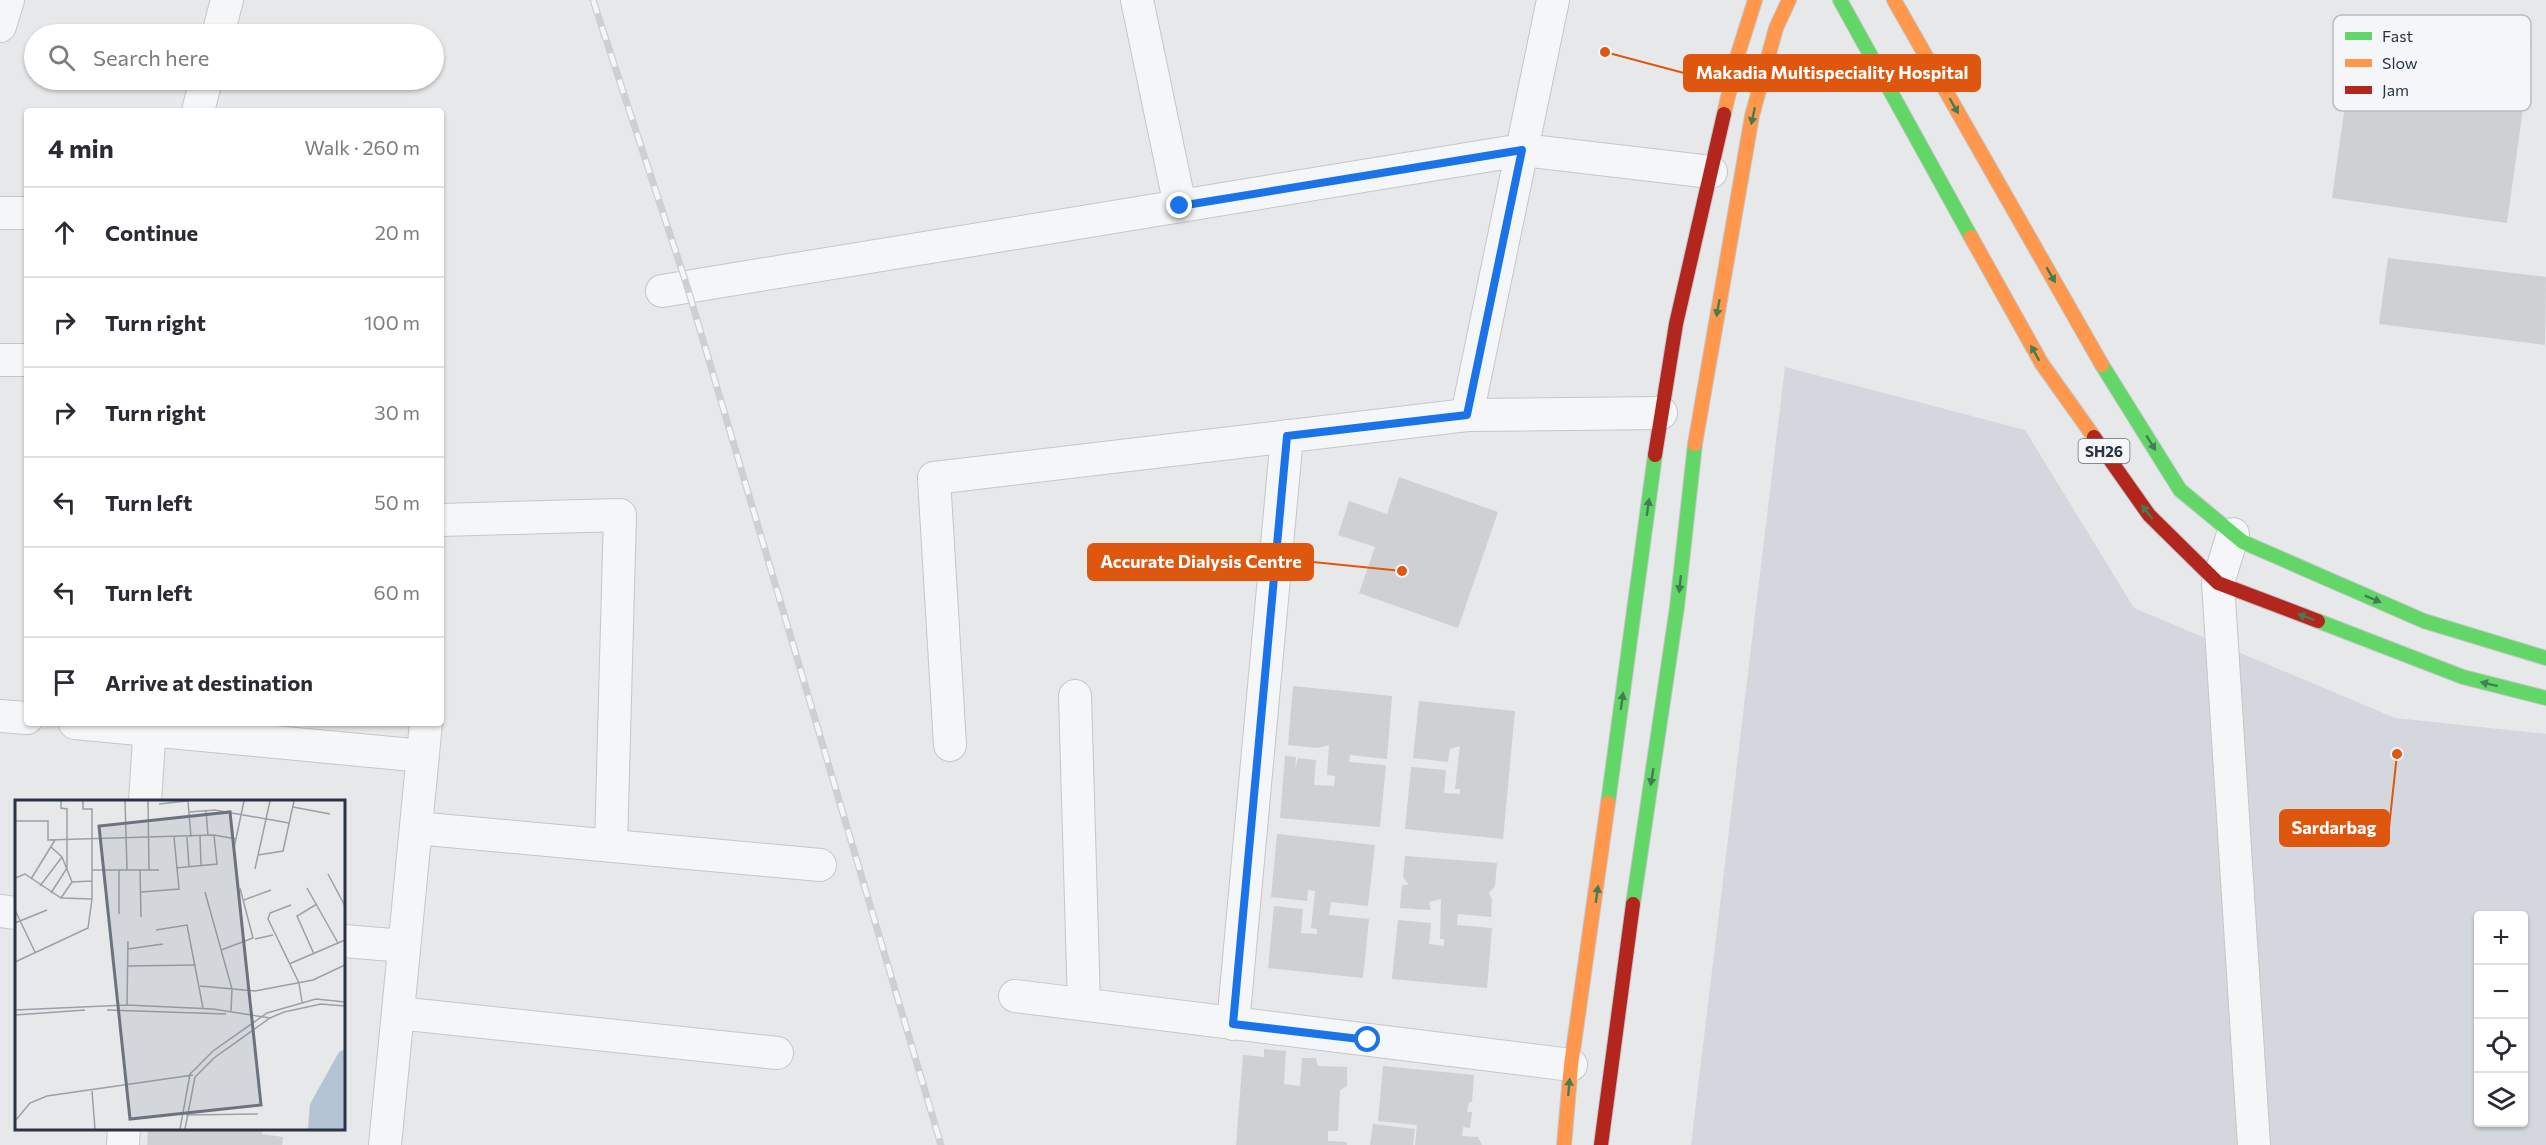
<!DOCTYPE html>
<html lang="en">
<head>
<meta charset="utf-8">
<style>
	:root { --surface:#fff; --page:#f7f7f7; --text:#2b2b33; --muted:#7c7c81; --line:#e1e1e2 }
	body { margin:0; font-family:Commissioner,sans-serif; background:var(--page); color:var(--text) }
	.controls { position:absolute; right:18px; bottom:18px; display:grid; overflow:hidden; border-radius:6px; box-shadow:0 2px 4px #0004 }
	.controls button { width:54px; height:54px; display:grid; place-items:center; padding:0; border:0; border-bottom:2px solid var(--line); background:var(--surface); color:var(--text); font:30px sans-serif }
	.stop { position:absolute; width:18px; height:18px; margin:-14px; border:4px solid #1a73e8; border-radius:50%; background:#fff }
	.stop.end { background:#1a73e8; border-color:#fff; box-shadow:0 2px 6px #0008 }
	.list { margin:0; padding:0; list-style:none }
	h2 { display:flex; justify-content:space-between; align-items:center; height:78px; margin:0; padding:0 24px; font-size:26px }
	h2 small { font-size:20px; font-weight:400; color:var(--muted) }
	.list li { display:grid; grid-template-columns:39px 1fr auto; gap:18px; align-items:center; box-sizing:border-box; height:90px; padding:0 24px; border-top:2px solid var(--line) }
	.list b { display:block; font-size:22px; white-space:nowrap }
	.list em { font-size:20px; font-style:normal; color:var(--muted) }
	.icon { flex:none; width:33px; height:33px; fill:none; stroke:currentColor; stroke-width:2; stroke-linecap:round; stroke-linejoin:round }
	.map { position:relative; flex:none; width:2546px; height:1145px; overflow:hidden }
	.search { position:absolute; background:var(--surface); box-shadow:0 2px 4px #0004; left:24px; top:24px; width:420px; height:66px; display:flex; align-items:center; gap:15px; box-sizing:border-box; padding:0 21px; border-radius:33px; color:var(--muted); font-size:22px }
	.panel { position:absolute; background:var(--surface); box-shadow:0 2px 4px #0004; left:24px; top:108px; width:420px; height:618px; border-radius:6px }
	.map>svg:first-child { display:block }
	.built { fill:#d4d7dd; fill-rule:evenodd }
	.building { fill:#ced0d3 }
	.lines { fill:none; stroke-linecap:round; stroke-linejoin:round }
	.street-casing { stroke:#c4c6c8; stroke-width:34 }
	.fast-casing { stroke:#c4c6c8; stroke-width:16 }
	.slow-casing { stroke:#c4c6c8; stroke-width:16 }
	.jam-casing { stroke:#c4c6c8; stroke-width:16 }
	.street { stroke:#f5f6f7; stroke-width:32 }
	.fast { stroke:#63d668; stroke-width:14 }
	.slow { stroke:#ff974d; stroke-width:14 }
	.jam { stroke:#b3261e; stroke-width:14 }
	.rail-casing { stroke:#cecfd2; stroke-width:7 }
	.rail { stroke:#f4f6f9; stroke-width:4.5; stroke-dasharray:14; stroke-linecap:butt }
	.oneway { fill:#447d55 }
	.route { stroke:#1a73e8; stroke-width:8 }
	.labels { text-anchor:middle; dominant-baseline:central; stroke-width:5; stroke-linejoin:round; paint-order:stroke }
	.shield { fill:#f4f6f9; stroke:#676e7b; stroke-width:1.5 }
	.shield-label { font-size:15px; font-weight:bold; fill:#2b3445 }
	.inset-road { fill:none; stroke:#9ba0a8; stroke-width:1.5 }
	.view { fill:#6c737f; fill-opacity:0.15; stroke:#6c737f; stroke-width:3 }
	.inset-edge { fill:none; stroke:#2b3445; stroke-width:3 }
	.key { fill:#f4f6f9; stroke:#b8bcc3; stroke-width:1.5 }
	.key-label { font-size:16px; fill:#2b3445 }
	.leader { fill:none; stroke:#df570f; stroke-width:2 }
	.callout-dot { fill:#df570f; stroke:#f4f6f9; stroke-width:2 }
	.callout { fill:#df570f; stroke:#df570f; stroke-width:2 }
	.callout-label { font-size:18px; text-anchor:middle; font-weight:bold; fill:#fff }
</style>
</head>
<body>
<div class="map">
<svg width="2546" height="1145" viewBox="0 0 2546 1145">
	<rect width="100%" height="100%" fill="#e6e8ea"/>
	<!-- built -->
	<path class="built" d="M 1785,367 L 2025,430 L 2134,608 L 2395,718 L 2546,734 L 2546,1145 L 1691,1145 ZM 2478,916 L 2524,916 L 2524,1122 L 2478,1122 Z"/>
	<!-- building -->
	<path class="building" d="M 2357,19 L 2532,44 L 2507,223 L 2332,198 Z
		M 2388,258 L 2546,277 L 2545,345 L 2379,324 Z
		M 1399,477 L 1498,512 L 1458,628 L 1359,593 L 1375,547 L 1338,535 L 1349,501 L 1387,514 Z
		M 1293,686 L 1392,696 L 1387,759 L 1350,755 L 1349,762 L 1386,765 L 1380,827 L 1280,818 L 1285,756 L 1296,757 L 1295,769 L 1298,758 L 1316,760 L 1314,785 L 1334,786 L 1335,776 L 1327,775 L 1329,745 L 1318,748 L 1288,745 Z
		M 1419,701 L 1515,711 L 1503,839 L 1405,829 L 1411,767 L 1446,770 L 1444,793 L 1460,794 L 1460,789 L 1455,789 L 1460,746 L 1450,749 L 1448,762 L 1413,758 Z
		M 1277,834 L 1375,845 L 1368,906 L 1331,902 L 1329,915 L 1369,919 L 1363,978 L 1268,968 L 1274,906 L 1303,909 L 1301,933 L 1317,934 L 1317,929 L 1311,928 L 1315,891 L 1308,890 L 1307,901 L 1271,897 Z
		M 1405,856 L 1497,863 L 1495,886 L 1489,893 L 1492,899 L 1491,917 L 1458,914 L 1457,925 L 1492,928 L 1487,988 L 1392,979 L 1398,920 L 1431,923 L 1429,944 L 1444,946 L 1444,939 L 1440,939 L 1441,899 L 1429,902 L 1431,910 L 1400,908 L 1402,885 L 1409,885 L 1403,877 Z
		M 1264,1049 L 1286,1051 L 1284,1084 L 1300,1086 L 1302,1058 L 1316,1058 L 1318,1066 L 1347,1067 L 1347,1086 L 1340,1090 L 1338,1131 L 1328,1131 L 1328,1141 L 1347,1142 L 1347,1145 L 1236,1145 L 1243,1055 L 1264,1057 Z
		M 1383,1066 L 1474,1075 L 1472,1102 L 1469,1102 L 1467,1112 L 1472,1112 L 1470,1128 L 1463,1127 L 1462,1136 L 1478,1137 L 1482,1145 L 1415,1145 L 1417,1125 L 1378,1121 Z
		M 1373,1124 L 1415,1129 L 1413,1145 L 1370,1145 Z
		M 148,1128 L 262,1128 L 262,1134 L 283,1137 L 282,1145 L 147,1145 Z"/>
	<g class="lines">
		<!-- street casing -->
		<g class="street-casing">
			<path id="street" d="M 1137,0 L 1180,206
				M 0,26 L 8,0
				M 218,34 L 227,0
				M 198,111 L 206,80
				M 0,213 L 27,213
				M 662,291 L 1522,150 L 1711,172
				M 0,360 L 27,360
				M 1467,415 L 1553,0
				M 441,520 L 620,515 L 611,845
				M 2233,534 L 2218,583 L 2254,1145
				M 1075,696 L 1084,1004
				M 0,716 L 27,718
				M 75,723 L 423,756
				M 950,745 L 934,478 L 1467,415 L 1661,413
				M 145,802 L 150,723
				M 416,828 L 820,865
				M 0,911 L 16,913
				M 344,941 L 404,946
				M 1015,996 L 1571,1065
				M 398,1013 L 777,1053
				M 1233,1024 L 1287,436
				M 123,1145 L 124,1128
				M 385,1145 L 426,723"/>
		</g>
		<!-- fast casing -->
		<g class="fast-casing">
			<path id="fast" d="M 1840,0 L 1971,237
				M 2102,365 L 2180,490 L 2243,542 L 2424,621 L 2546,658
				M 2318,621 L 2463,677 L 2546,698
				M 1608,803 L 1655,455
				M 1633,904 L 1677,607 L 1695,444"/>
		</g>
		<!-- slow casing -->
		<g class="slow-casing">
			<path id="slow" d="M 1894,0 L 2102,365
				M 1724,114 L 1738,54 L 1755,0
				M 1971,237 L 2042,364 L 2094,437
				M 1695,444 L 1752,116 L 1776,28 L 1789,0
				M 1564,1145 L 1571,1065 L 1608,803"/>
		</g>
		<!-- jam casing -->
		<g class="jam-casing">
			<path id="jam" d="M 2094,437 L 2149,515 L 2218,583 L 2318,621
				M 1655,455 L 1676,324 L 1724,114
				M 1601,1145 L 1633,904"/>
		</g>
		<!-- street -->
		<use href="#street" class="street"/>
		<!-- fast -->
		<use href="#fast" class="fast"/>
		<!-- slow -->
		<use href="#slow" class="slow"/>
		<!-- jam -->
		<use href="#jam" class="jam"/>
		<!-- rail casing -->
		<g class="rail-casing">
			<path id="rail" d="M 593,0 L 687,286 L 941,1145"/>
		</g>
		<!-- rail -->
		<use href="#rail" class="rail"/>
	</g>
	<!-- one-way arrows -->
	<defs><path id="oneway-solid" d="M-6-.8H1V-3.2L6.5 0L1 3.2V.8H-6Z" transform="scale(1.5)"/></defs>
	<g class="oneway">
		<use href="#oneway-solid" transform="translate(1954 106) rotate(60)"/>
		<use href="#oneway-solid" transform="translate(1753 116) rotate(102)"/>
		<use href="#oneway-solid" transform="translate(2051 275) rotate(60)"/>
		<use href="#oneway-solid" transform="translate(1718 308) rotate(100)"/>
		<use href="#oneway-solid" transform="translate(2035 353) rotate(-119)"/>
		<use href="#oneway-solid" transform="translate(2151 443) rotate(58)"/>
		<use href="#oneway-solid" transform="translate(1648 507) rotate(-82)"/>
		<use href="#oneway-solid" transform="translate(2147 512) rotate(-129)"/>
		<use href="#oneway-solid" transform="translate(1680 584) rotate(96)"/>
		<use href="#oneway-solid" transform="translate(2373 599) rotate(23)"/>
		<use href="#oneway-solid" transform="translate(2306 617) rotate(-159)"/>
		<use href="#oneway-solid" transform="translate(2489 684) rotate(-166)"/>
		<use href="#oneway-solid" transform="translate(1622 701) rotate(-82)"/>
		<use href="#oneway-solid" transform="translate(1652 777) rotate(99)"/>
		<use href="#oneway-solid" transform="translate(1597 894) rotate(-82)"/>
		<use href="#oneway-solid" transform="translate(1569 1087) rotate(-85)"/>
	</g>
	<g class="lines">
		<!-- route -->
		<path class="route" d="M 1180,206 L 1522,150 L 1467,415 L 1287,436 L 1233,1024 L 1368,1040"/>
	</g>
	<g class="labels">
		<!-- shield labels -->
		<rect class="shield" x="2078.5" y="439" width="51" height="24" rx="4.5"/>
		<g class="shield-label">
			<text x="2104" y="451">SH26</text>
		</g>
	</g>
	<!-- overview -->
	<g transform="translate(15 800)">
		<rect width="330" height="330" fill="#e6e8ea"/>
		<path d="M 330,249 L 330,329 L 293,329 L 295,304 L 324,252 Z" fill="#b4c4d5"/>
		<path class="inset-road" d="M 110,1 L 112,70M 133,1 L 134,70M 173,1 L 176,37M 144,4 L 172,1M 278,7 L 315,14M 191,11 L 193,36M 174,12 L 200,10 L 274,23M 0,21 L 33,21 L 33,40 L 199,35 L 221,39M 185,36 L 186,65M 172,37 L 174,67M 36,47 L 47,57 L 57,82M 219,48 L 229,1M 243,55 L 268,51 L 279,1M 161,68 L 202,64 L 199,35M 240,69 L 255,1M 77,70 L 144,70M 104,70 L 104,114M 125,70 L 126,117M 313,74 L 330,106M 0,78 L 10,74 L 46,98 L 77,99M 16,79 L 40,40M 25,86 L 47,57M 292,88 L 323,143M 126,92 L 164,89 L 159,37M 190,92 L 217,189 L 216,211M 36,93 L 52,68 L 52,9 L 46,8 L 46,1M 46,98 L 57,82 L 77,81M 229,100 L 256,90M 276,105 L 255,113 L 253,119 L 284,183 L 287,202M 0,110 L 20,152M 0,123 L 32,110M 141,130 L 172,125 L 188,208M 240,139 L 258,135M 113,149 L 148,144M 206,150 L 238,138 L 225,88M 299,154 L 282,116 L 302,104M 0,162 L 73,128 L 77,99 L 77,9 L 68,9 L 68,1M 274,164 L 330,140M 113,166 L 181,165M 185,186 L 240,191 L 298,180 L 330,165M 112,205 L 113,141M 0,210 L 112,205 L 198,209 L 255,218M 92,210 L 211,214M 0,215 L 70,210M 77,291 L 80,329M 171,315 L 243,314M 0,321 L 15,303 L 32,296 L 178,275M 165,329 L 175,274 L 198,251 L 252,213 L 301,199 L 330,202M 170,329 L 180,277 L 199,258 L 255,218 L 269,212 L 306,204 L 330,206"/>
		<path class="view" d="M 215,12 L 246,305 L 115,319 L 84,26 Z"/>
		<rect width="330" height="330" class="inset-edge"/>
	</g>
	<!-- legend -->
	<rect x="2333" y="15" width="198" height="96" rx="9" class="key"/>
	<rect x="2345" y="32" width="27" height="8" fill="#63d668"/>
	<rect x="2345" y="59" width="27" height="8" fill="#ff974d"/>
	<rect x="2345" y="86" width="27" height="8" fill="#b3261e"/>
	<g class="key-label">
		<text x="2382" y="42">Fast</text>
		<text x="2382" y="69">Slow</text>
		<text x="2382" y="96">Jam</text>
	</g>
	<!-- callouts -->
	<path class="leader" d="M1605 52L1684 73M1402 571L1313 562M2397 754L2389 828"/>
	<g class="callout-dot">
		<circle cx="1605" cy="52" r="6"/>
		<circle cx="1402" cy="571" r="6"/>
		<circle cx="2397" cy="754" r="6"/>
	</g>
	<g class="callout">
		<rect x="1684" y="55" width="296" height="36" rx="6"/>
		<rect x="1088" y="544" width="225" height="36" rx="6"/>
		<rect x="2280" y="810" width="109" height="36" rx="6"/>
	</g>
	<g class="callout-label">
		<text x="1832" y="79">Makadia Multispeciality Hospital</text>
		<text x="1201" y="568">Accurate Dialysis Centre</text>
		<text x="2334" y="834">Sardarbag</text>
	</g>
</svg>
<div class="controls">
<button>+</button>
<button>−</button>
<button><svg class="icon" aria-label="locate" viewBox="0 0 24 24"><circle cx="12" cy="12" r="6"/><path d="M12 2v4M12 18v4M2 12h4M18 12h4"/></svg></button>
<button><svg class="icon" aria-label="layers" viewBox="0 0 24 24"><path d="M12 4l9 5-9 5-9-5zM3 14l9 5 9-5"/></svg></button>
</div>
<div class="stop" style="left:1368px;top:1040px"></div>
<div class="stop end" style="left:1180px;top:206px"></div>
<div class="search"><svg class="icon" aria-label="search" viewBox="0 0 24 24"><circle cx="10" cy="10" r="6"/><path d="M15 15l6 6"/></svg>Search here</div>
<section class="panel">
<h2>4 min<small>Walk · 260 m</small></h2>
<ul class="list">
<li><svg class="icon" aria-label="ahead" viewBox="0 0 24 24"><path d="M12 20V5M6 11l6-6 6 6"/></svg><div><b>Continue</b></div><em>20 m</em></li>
<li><svg class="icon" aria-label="right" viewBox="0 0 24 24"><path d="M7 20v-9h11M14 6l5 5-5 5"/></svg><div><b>Turn right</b></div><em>100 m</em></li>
<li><svg class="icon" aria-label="right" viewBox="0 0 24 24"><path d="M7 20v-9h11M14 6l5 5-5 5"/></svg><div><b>Turn right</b></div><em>30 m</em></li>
<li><svg class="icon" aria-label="left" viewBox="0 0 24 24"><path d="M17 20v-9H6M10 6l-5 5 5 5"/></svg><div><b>Turn left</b></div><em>50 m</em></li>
<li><svg class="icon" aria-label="left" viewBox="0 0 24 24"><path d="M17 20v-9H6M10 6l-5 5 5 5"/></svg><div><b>Turn left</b></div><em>60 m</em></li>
<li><svg class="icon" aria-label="arrive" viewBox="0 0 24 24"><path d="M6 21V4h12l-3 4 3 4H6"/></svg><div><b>Arrive at destination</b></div></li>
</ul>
</section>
</div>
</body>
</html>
